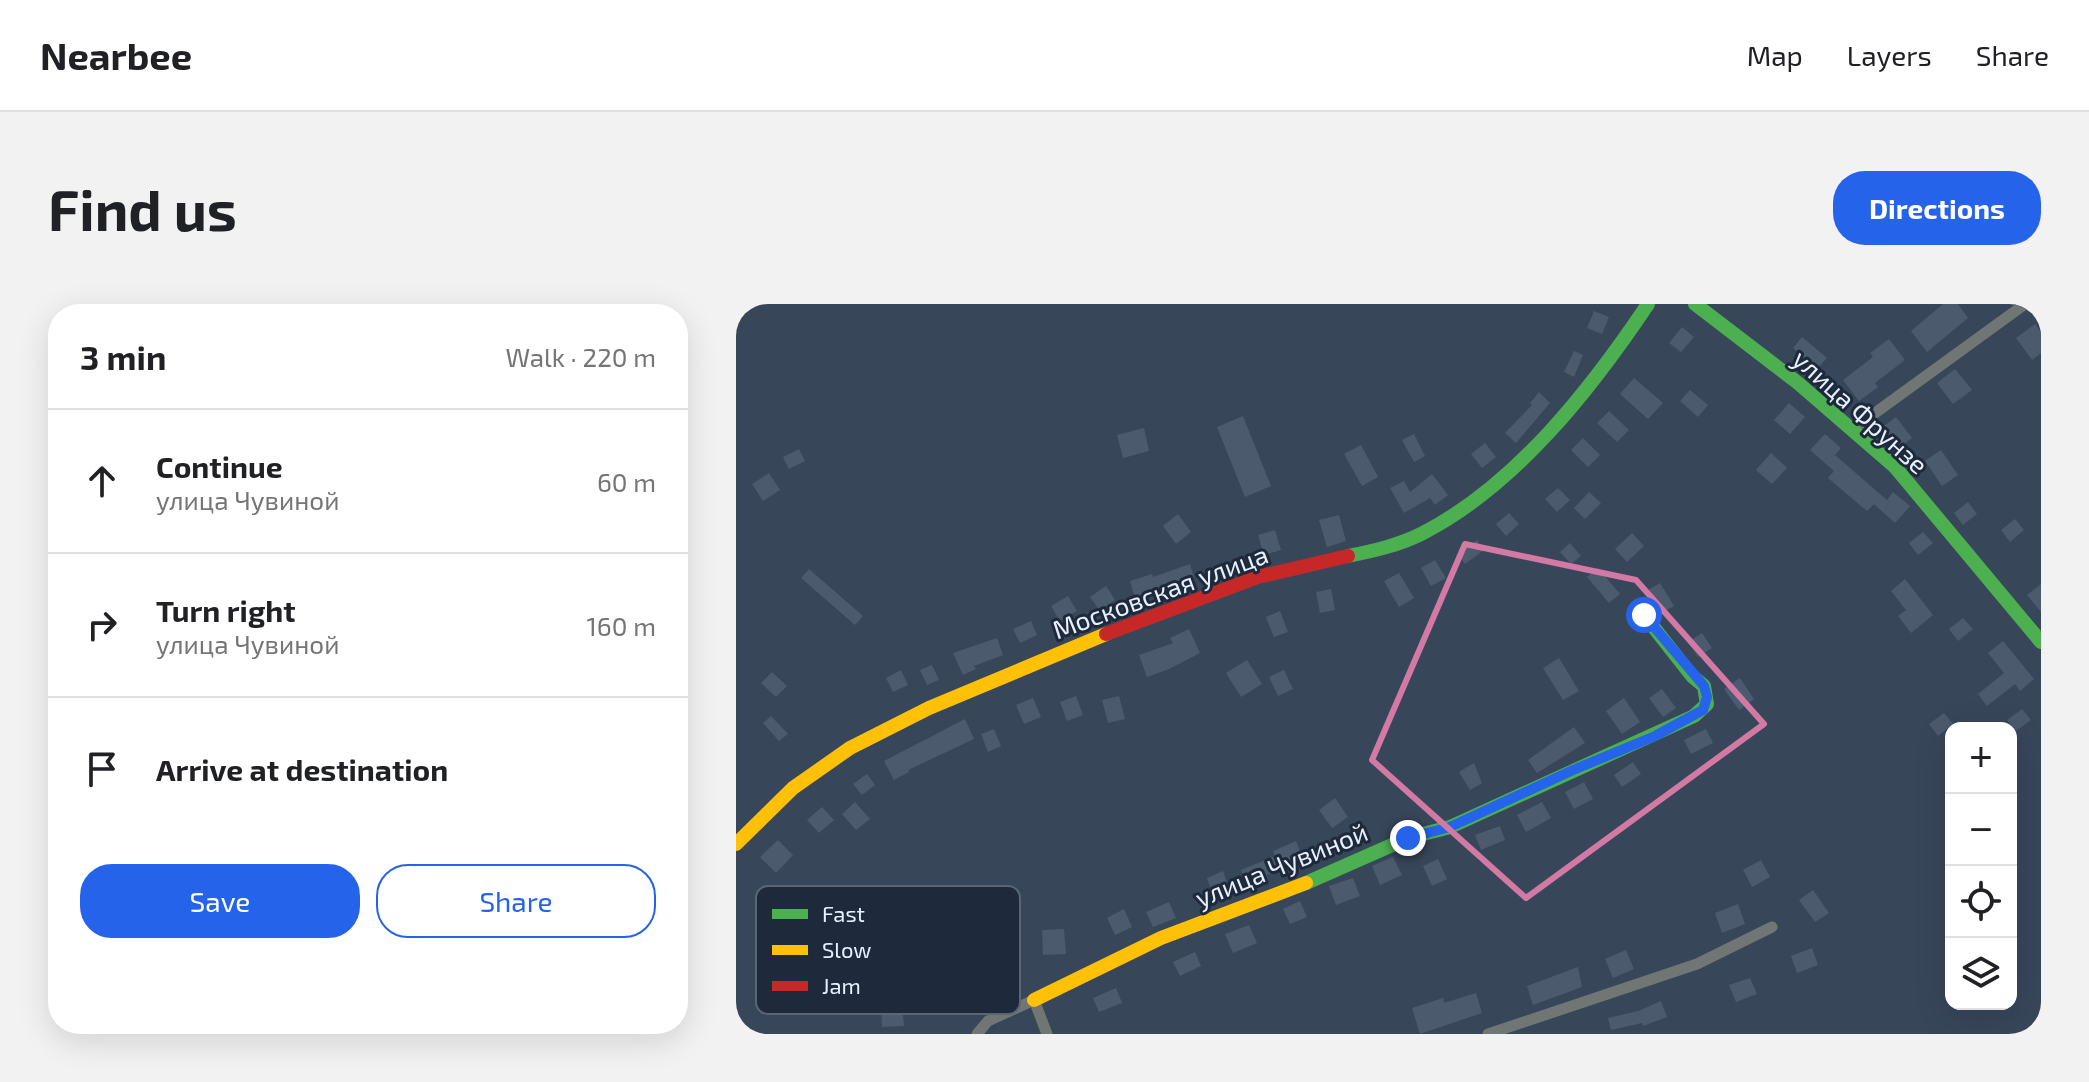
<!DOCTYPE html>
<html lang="en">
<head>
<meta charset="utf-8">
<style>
	:root { --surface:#fff; --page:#f2f2f2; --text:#202124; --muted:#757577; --line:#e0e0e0; --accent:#2563eb }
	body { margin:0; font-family:"Exo 2",sans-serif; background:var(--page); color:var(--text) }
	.controls { position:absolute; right:24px; bottom:24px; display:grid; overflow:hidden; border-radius:16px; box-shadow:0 8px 32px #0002 }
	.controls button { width:72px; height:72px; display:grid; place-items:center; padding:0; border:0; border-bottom:2px solid var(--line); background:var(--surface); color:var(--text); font:40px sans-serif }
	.stop { position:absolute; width:24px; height:24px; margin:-18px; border:6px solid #2563eb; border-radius:50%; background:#fff }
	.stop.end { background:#2563eb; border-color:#fff; box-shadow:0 2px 8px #0008 }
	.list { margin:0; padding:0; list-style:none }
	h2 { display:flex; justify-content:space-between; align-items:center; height:104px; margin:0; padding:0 32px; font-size:34px }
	h2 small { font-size:26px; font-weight:400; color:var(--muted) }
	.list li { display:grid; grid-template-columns:52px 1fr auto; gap:24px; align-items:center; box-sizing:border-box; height:144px; padding:0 32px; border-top:2px solid var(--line) }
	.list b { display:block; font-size:30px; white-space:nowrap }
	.list p { margin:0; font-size:26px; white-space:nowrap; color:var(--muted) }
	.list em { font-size:26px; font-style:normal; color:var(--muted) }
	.actions { display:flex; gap:16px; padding:24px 32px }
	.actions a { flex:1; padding:18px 0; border:2px solid var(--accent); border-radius:32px; text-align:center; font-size:28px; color:var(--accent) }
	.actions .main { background:var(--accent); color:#fff }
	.icon { flex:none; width:44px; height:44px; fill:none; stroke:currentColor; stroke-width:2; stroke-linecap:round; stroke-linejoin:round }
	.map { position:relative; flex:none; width:1305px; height:730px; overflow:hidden; border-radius:32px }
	header { display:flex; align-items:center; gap:48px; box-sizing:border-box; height:112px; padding:0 40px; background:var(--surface); border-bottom:2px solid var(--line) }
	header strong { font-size:38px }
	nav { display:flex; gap:44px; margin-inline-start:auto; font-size:28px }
	.intro { display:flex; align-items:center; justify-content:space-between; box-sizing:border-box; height:192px; padding:0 48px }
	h1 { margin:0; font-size:56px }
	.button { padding:20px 36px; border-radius:32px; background:var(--accent); color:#fff; font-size:28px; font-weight:700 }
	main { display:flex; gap:48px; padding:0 48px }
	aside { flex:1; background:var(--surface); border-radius:32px; box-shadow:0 8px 32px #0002 }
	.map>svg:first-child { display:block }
	.building { fill:#4c5a6e }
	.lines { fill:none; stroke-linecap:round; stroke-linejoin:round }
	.street { stroke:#707674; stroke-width:11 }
	.fast { stroke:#4caf50; stroke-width:14 }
	.slow { stroke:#ffc107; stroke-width:14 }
	.jam { stroke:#c62828; stroke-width:14 }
	.route { stroke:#2563eb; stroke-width:10 }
	.marked { fill:none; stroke:#d379a5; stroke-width:6; stroke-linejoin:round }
	.labels { text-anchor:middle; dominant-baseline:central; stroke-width:6; stroke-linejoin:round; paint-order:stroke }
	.street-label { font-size:26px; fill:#e7f0ff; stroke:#1e293b }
	.key { fill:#1e293b; stroke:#5a6576; stroke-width:2 }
	.key-label { font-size:22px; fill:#e7f0ff }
</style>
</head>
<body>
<header>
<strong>Nearbee</strong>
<nav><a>Map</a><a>Layers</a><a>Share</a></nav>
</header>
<div class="intro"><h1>Find us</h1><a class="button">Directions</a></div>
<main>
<aside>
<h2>3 min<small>Walk · 220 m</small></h2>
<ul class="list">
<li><svg class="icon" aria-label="ahead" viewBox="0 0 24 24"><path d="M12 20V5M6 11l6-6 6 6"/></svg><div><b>Continue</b><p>улица Чувиной</p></div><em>60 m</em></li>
<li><svg class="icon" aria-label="right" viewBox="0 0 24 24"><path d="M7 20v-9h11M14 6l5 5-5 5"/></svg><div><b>Turn right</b><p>улица Чувиной</p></div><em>160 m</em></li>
<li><svg class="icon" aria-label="arrive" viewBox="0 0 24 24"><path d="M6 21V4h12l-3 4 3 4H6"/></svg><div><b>Arrive at destination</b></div></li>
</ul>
<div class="actions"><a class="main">Save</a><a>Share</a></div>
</aside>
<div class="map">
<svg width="1305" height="730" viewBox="0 0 1305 730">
	<rect width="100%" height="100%" fill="#38465a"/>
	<!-- building -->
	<path class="building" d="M 1207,0 L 1222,0 L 1232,14 L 1191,48 L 1175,27 Z
		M 858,7 L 873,13 L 866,30 L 851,24 Z
		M 1299,20 L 1305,28 L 1305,49 L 1296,56 L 1280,34 Z
		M 946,23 L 958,33 L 945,48 L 933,39 Z
		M 1066,33 L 1091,54 L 1081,65 L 1057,44 Z
		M 1153,35 L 1169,56 L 1139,79 L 1142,83 L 1123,97 L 1107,76 L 1137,53 L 1134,49 Z
		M 838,47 L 847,51 L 838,73 L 828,68 Z
		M 1219,65 L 1236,86 L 1217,100 L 1201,79 Z
		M 898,74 L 927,99 L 912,115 L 884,90 Z
		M 954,86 L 972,101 L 962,113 L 944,97 Z
		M 803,88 L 814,99 L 780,139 L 769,129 L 796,101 L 794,99 Z
		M 1053,99 L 1069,113 L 1054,130 L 1038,116 Z
		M 873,107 L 893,126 L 881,138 L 861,119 Z
		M 507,112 L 535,182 L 509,193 L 481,123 Z
		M 1160,113 L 1176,134 L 1157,148 L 1141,127 Z
		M 408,124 L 413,147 L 387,154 L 381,131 Z
		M 678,130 L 689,152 L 678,158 L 666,136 Z
		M 1089,130 L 1105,144 L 1099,151 L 1129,177 L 1151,196 L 1157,188 L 1174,202 L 1159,219 L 1138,200 L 1131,207 L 1092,174 L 1098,167 L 1074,146 Z
		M 847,134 L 864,151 L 852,163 L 835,146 Z
		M 749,139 L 760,153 L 746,164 L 735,150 Z
		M 625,141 L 642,173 L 626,182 L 608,150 Z
		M 63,145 L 69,157 L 53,165 L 47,153 Z
		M 1205,146 L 1222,171 L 1206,182 L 1189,157 Z
		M 1035,149 L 1051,164 L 1036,180 L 1020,166 Z
		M 33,169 L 44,186 L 27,197 L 16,180 Z
		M 696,170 L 712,191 L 699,201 L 694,194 L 668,209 L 654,184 L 668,177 L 674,188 Z
		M 822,184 L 834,196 L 821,208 L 809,195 Z
		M 853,188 L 865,199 L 849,215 L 838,204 Z
		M 1232,198 L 1241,210 L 1227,221 L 1218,209 Z
		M 773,209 L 783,220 L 770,232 L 760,220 Z
		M 442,210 L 455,228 L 440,240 L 427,222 Z
		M 603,211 L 610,237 L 591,243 L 583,216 Z
		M 1279,215 L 1288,226 L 1274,238 L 1265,226 Z
		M 539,226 L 545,246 L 528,251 L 522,231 Z
		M 1187,228 L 1197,239 L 1182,251 L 1173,239 Z
		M 896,229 L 908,242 L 891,258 L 879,245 Z
		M 741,236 L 748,246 L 729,260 L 722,250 Z
		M 834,239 L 845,252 L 835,260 L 824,248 Z
		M 699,256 L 710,274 L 695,282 L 685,264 Z
		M 454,260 L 459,277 L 399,294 L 394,277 L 416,270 L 417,273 Z
		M 862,264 L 884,290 L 873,299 L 851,273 Z
		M 73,265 L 127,312 L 119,321 L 65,274 Z
		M 663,269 L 678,294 L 663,303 L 648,277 Z
		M 1169,275 L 1197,311 L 1175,329 L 1162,312 L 1170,306 L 1155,287 Z
		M 924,279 L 938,302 L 926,309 L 912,286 Z
		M 1305,280 L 1305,308 L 1291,291 Z
		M 370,282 L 379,296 L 364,307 L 354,293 Z
		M 595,285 L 599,306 L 584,309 L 580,288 Z
		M 332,292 L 341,307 L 324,317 L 315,302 Z
		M 544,307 L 552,328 L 538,333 L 530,313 Z
		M 1227,314 L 1237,325 L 1222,337 L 1213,325 Z
		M 295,317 L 301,331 L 284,339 L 277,325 Z
		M 453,325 L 464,349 L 433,365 L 411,373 L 403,351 L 437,339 L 434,334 Z
		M 966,329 L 976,344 L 962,353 L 952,338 Z
		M 261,334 L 267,351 L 238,362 L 240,365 L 227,371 L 217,349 Z
		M 1267,337 L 1298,375 L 1284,387 L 1279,380 L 1251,402 L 1242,390 L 1268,369 L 1252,349 Z
		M 823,354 L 843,387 L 827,396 L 807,364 Z
		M 511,356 L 526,380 L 505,393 L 490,369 Z
		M 196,361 L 203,376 L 191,381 L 184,366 Z
		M 165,366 L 172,381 L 157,388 L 150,374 Z
		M 548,366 L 557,385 L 542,392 L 533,373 Z
		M 36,368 L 51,382 L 40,393 L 25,379 Z
		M 1004,374 L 1018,395 L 1003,406 L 988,385 Z
		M 926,385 L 940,404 L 927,413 L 913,394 Z
		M 340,392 L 347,411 L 331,417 L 324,398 Z
		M 383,392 L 389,415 L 372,419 L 366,396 Z
		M 297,394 L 305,413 L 288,420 L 280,401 Z
		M 888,394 L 904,418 L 886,430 L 870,407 Z
		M 1286,405 L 1295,416 L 1280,427 L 1271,416 Z
		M 1208,409 L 1217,420 L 1202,432 L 1193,420 Z
		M 35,412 L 52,430 L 43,437 L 27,419 Z
		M 229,415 L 238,435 L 172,466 L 173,468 L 158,476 L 148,457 Z
		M 838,423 L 849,439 L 801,469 L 792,456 Z
		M 258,425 L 265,442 L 252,448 L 245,430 Z
		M 970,425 L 977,439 L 955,450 L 948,436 Z
		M 897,458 L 905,470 L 886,483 L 878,471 Z
		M 738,459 L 746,479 L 734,486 L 723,468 Z
		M 131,470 L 139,481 L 126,491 L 117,480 Z
		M 848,478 L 857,495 L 838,505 L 829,488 Z
		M 599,494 L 612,513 L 596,524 L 583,506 Z
		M 119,498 L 134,515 L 120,526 L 106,510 Z
		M 806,498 L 815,514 L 790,528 L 781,511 Z
		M 86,503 L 98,516 L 83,529 L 71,516 Z
		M 764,522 L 769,536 L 745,546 L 739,531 Z
		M 42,536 L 57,551 L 40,569 L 24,553 Z
		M 560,537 L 567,555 L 531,571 L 533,577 L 512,585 L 505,566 L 539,552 L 537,547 Z
		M 657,553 L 666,571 L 644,581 L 636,562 Z
		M 702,555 L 711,575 L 696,582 L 687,562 Z
		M 1025,556 L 1034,573 L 1016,583 L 1007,566 Z
		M 487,567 L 492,582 L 476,588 L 471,574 Z
		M 617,574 L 624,592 L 600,601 L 593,582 Z
		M 1077,586 L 1093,609 L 1079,618 L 1063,596 Z
		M 564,597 L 571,613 L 554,620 L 547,605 Z
		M 433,598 L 440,614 L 417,623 L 410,608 Z
		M 1002,600 L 1009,620 L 986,629 L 979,609 Z
		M 388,605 L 396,623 L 379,631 L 371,614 Z
		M 513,621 L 521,639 L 497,649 L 489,630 Z
		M 328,625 L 330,650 L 307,651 L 306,626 Z
		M 1076,644 L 1082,661 L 1061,669 L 1055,652 Z
		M 890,646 L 898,665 L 877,674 L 869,655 Z
		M 459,648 L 465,662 L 444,672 L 437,658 Z
		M 842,663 L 846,683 L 797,701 L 791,682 Z
		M 1014,674 L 1021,690 L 1000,698 L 993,681 Z
		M 380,684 L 386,699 L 363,708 L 357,694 Z
		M 740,689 L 746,709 L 684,730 L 676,704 L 707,694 L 708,699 Z
		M 925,697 L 931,713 L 907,722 L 906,719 L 875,726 L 872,714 L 902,707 Z
		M 166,700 L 168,722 L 146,723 L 145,701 Z"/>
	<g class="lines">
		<!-- street -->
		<path class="street" d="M 1117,125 L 1289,0
			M 241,730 L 252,717 L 298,696 L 311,730
			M 752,730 L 961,660 L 1036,623"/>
		<!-- fast -->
		<path class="fast" d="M 959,0 L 1062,79 L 1159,163 L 1305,338
			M 612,252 C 637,247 664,241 687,229 C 780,181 855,85 912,0
			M 570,579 L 672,534 L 714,523 L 958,412 L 971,400 L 968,382 L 956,372 L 908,311"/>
		<!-- slow -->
		<path class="slow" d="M 0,540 L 57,484 L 114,444 L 193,404 L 370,330
			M 298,696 L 425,634 L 570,579"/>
		<!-- jam -->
		<path class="jam" d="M 370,330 L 522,273 L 612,252"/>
	</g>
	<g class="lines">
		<!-- route -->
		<path class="route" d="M 672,534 L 714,523 L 837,466 L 919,432 L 967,406 L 971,393 L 968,382 L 908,311"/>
	</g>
	<!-- marked area -->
	<path class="marked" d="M 729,240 L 900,276 L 1028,420 L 790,594 L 636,456 Z"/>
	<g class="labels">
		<!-- street labels -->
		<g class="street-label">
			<text transform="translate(1125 107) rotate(42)">улица Фрунзе</text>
			<text transform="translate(424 287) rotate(-20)">Московская улица</text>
			<text transform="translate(545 560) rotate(-22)">улица Чувиной</text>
		</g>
	</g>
	<!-- legend -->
	<rect x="20" y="582" width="264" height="128" rx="12" class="key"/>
	<rect x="36" y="605" width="36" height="10" fill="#4caf50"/>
	<rect x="36" y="641" width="36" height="10" fill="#ffc107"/>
	<rect x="36" y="677" width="36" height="10" fill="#c62828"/>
	<g class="key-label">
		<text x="86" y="618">Fast</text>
		<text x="86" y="654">Slow</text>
		<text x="86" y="690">Jam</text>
	</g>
</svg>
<div class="controls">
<button>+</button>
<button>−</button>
<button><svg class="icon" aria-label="locate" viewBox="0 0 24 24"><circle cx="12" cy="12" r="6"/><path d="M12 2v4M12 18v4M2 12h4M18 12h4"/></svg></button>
<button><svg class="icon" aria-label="layers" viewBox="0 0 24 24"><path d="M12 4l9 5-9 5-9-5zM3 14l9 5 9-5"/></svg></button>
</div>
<div class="stop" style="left:908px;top:311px"></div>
<div class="stop end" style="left:672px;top:534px"></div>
</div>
</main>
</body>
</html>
